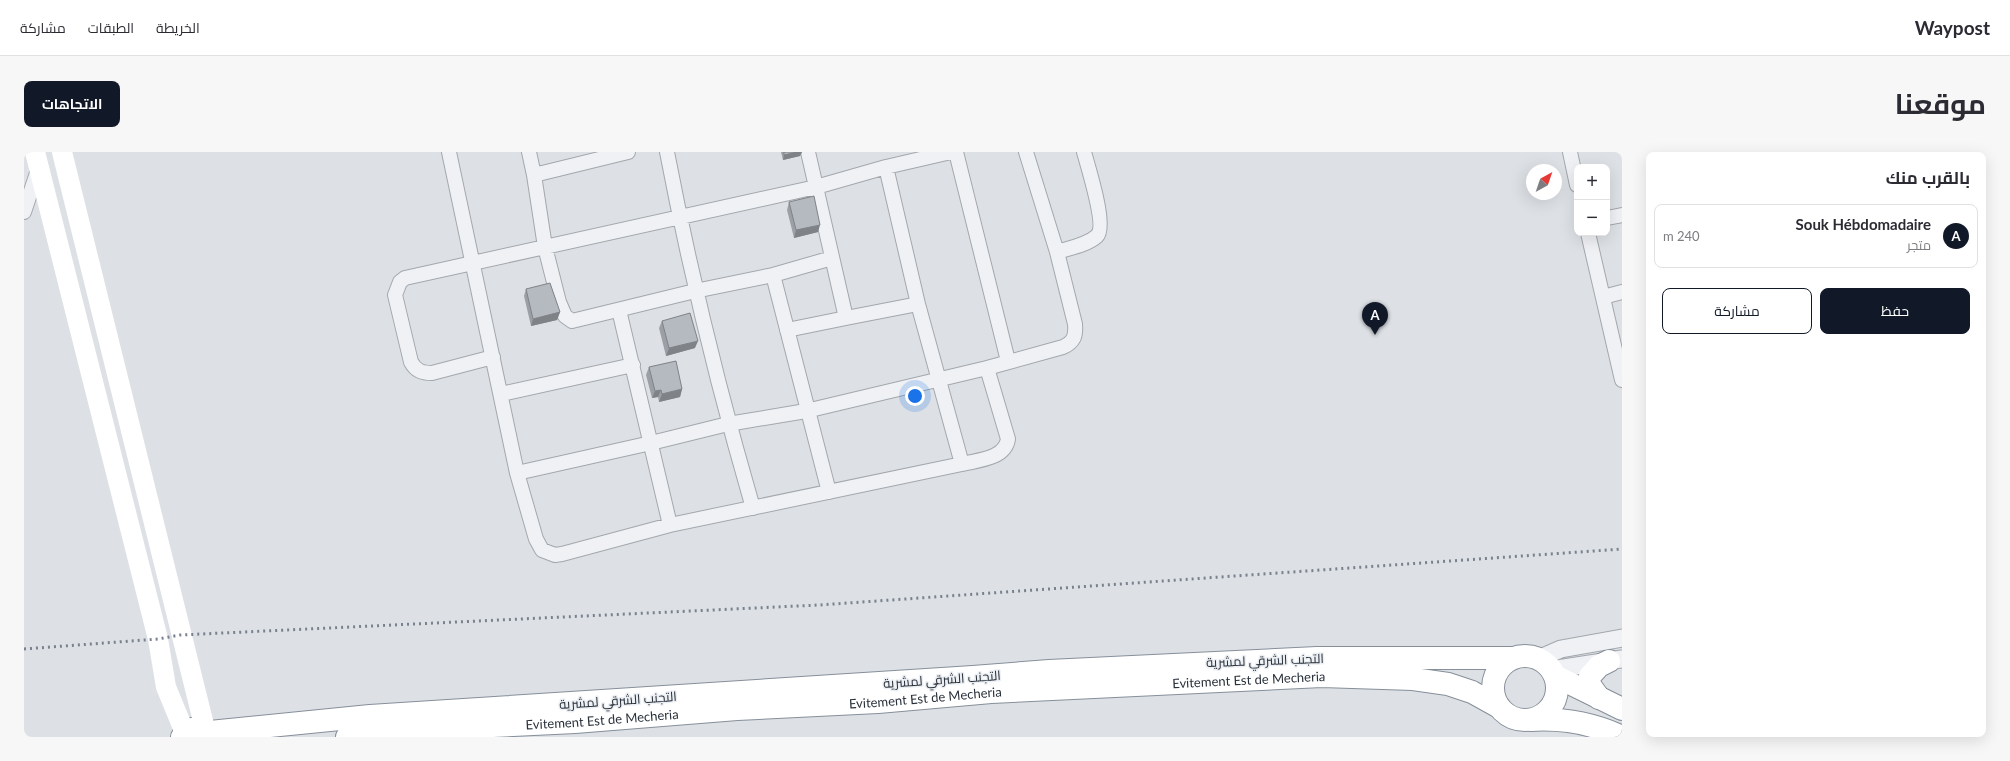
<!DOCTYPE html>
<html lang="ar">
<head>
<meta charset="utf-8">
<style>
	:root { --surface:#fff; --page:#f7f7f7; --text:#2b2b33; --muted:#7c7c81; --line:#e1e1e2; --accent:#111827 }
	body { margin:0; font-family:Lato,Cairo,sans-serif; background:var(--page); color:var(--text); direction:rtl }
	.controls { position:absolute; right:12px; top:12px; display:grid; overflow:hidden; border-radius:8px; box-shadow:0 4px 16px #0002 }
	.controls button { width:36px; height:36px; display:grid; place-items:center; padding:0; border:0; border-bottom:1px solid var(--line); background:var(--surface); color:var(--text); font:20px sans-serif }
	.compass { position:absolute; left:1502px; top:12px; width:36px; height:36px; border-radius:50%; background:var(--surface); box-shadow:0 4px 16px #0002; rotate:40deg }
	.you { position:absolute; left:891px; top:244px; width:14px; height:14px; margin:-10px; border:3px solid #fff; border-radius:50%; background:#1a73e8; box-shadow:0 0 0 6px #1a73e833 }
	.badge { display:grid; place-items:center; width:26px; height:26px; border-radius:50%; background:var(--accent); color:#fff; font-size:13px; font-weight:700 }
	.pin { position:absolute; translate:-50% -33px; filter:drop-shadow(0 1px 2px #0008) }
	.pin::after { content:''; position:absolute; top:21px; width:14px; height:12px; background:inherit; clip-path:polygon(0 0,100% 0,50% 100%) }
	.list { margin:0; padding:0; list-style:none }
	h2 { display:flex; justify-content:space-between; align-items:center; height:52px; margin:0; padding:0 16px; font-size:17px }
	h2 small { font-size:13px; font-weight:400; color:var(--muted) }
	.list li { display:grid; grid-template-columns:26px 1fr auto; gap:12px; align-items:center; box-sizing:border-box; height:64px; margin:0 8px 8px; padding:0 8px; border:1px solid var(--line); border-radius:8px }
	.list b { display:block; font-size:15px; white-space:nowrap }
	.list p { margin:0; font-size:13px; white-space:nowrap; color:var(--muted) }
	.list em { font-size:13px; font-style:normal; color:var(--muted) }
	.actions { display:flex; gap:8px; padding:12px 16px }
	.actions a { flex:1; padding:9px 0; border:1px solid var(--accent); border-radius:8px; text-align:center; font-size:14px; color:var(--accent) }
	.actions .main { background:var(--accent); color:#fff }
	.map { position:relative; flex:none; width:1598px; height:585px; overflow:hidden; direction:ltr; border-radius:8px }
	header { display:flex; align-items:center; gap:24px; box-sizing:border-box; height:56px; padding:0 20px; background:var(--surface); border-bottom:1px solid var(--line) }
	header strong { font-size:19px }
	nav { display:flex; gap:22px; margin-inline-start:auto; font-size:14px }
	.intro { display:flex; align-items:center; justify-content:space-between; box-sizing:border-box; height:96px; padding:0 24px }
	h1 { margin:0; font-size:28px }
	.button { padding:10px 18px; border-radius:8px; background:var(--accent); color:#fff; font-size:14px; font-weight:700 }
	main { display:flex; gap:24px; padding:0 24px }
	aside { flex:1; background:var(--surface); border-radius:8px; box-shadow:0 4px 16px #0002 }
	.map>svg:first-child { display:block }
	.lines { fill:none; stroke-linecap:round; stroke-linejoin:round }
	.minor-casing { stroke:#a3a8ae; stroke-width:16 }
	.tertiary-casing { stroke:#a3a8ae; stroke-width:19 }
	.trunk-casing { stroke:#868f9a; stroke-width:24 }
	.minor { stroke:#eff1f4; stroke-width:14 }
	.tertiary { stroke:#eff1f4; stroke-width:17 }
	.secondary { stroke:#fff; stroke-width:20 }
	.trunk { stroke:#fff; stroke-width:22 }
	.rail { stroke:#78818d; stroke-width:3; stroke-dasharray:2 4; stroke-linecap:butt }
	.wall { fill:#9ca0a6 }
	.shaded-wall { fill:#7f8287 }
	.building { fill:#b5bac1; stroke:#7f8287 }
	.labels { text-anchor:middle; dominant-baseline:central; stroke-width:3; stroke-linejoin:round; paint-order:stroke }
	.street-label { font-size:13px; fill:#28303a; stroke:#eceff3 }
</style>
</head>
<body>
<header>
<strong>Waypost</strong>
<nav><a>الخريطة</a><a>الطبقات</a><a>مشاركة</a></nav>
</header>
<div class="intro"><h1>موقعنا</h1><a class="button">الاتجاهات</a></div>
<main>
<aside>
<h2>بالقرب منك<small></small></h2>
<ul class="list">
<li><span class="badge">A</span><div><b>Souk Hébdomadaire</b><p>متجر</p></div><em>240 m</em></li>
</ul>
<div class="actions"><a class="main">حفظ</a><a>مشاركة</a></div>
</aside>
<div class="map">
<svg width="1598" height="585" viewBox="0 0 1598 585">
	<rect width="100%" height="100%" fill="#dde1e5"/>
	<g class="lines">
		<!-- minor casing -->
		<g class="minor-casing">
			<path id="minor" d="M 425,0 L 493,321 L 512,387 L 518,398 L 531,403 L 538,402 L 646,373 L 938,312 C 954,308 981,307 984,287 L 963,216
				M 505,0 L 510,23 L 521,95 L 535,150 L 541,164 L 548,169 L 671,139 L 749,123 L 808,106
				M 643,0 C 666,120 695,239 729,356
				M 784,0 L 822,166 L 894,152
				M 932,0 L 984,209
				M 1546,0 L 1553,33
				M 862,15 L 894,152 L 938,312
				M 510,23 L 604,0
				M 0,60 L 15,15
				M 1583,66 L 1598,63
				M 1564,81 L 1598,228
				M 1033,100 C 1046,96 1063,93 1073,84 C 1083,74 1064,15 1060,0
				M 749,123 L 805,340
				M 1579,145 L 1598,140
				M 595,158 L 646,373
				M 763,178 L 822,166
				M 469,205 L 408,221 C 398,221 392,219 387,210 L 371,143 L 376,130 L 381,126 L 792,35 L 862,15 L 927,0
				M 477,242 L 609,213
				M 493,321 L 627,291 L 704,272 L 782,259 L 963,216 L 1039,195 C 1050,190 1052,184 1051,172 L 1033,100 L 1002,0"/>
		</g>
		<!-- tertiary casing -->
		<g class="tertiary-casing">
			<path id="tertiary" d="M 1514,507 L 1537,497 L 1598,486
				M 1527,518 L 1598,507"/>
		</g>
		<!-- trunk casing -->
		<g class="trunk-casing">
			<g id="trunk">
				<circle cx="1501" cy="536" r="32"/>
				<path d="M 1531,524 L 1598,557"/>
				<path d="M 1575,546 L 1565,532 L 1566,524 L 1575,514 L 1585,509"/>
				<path d="M 1507,568 C 1539,566 1568,571 1598,585"/>
				<path d="M 186,580 L 346,564 L 949,525 L 1025,519 L 1293,506 L 1489,506"/>
				<path d="M 158,585 C 167,573 181,574 190,585"/>
				<path id="s1" d="M 323,585 L 345,580 L 551,570 L 713,557 L 854,550 L 967,540 L 1298,524 L 1389,527 L 1424,532 L 1448,540 L 1475,555"/>
			</g>
		</g>
		<!-- minor -->
		<use href="#minor" class="minor"/>
		<!-- tertiary -->
		<use href="#tertiary" class="tertiary"/>
		<!-- secondary -->
		<path class="secondary" d="M 11,0 L 134,487 L 142,535 L 161,581
			M 38,0 L 181,577"/>
		<!-- trunk -->
		<use href="#trunk" class="trunk"/>
		<!-- rail -->
		<path class="rail" d="M 0,497 L 134,487 L 156,483 L 795,453 L 1598,397"/>
	</g>
	<!-- wall -->
	<path class="wall" d="M 757,0 L 778,0 L 776,4 L 759,8 Z
		M 765,50 L 794,80 L 770,86 L 763,58 Z
		M 502,137 L 536,160 L 533,168 L 507,174 L 500,144 Z
		M 638,169 L 671,196 L 642,204 L 635,176 Z
		M 625,215 L 658,237 L 656,245 L 635,250 L 634,245 L 628,246 L 622,223 Z"/>
	<!-- shaded-wall -->
	<path class="shaded-wall" d="M 773,0 L 778,0 L 776,4 L 759,8 L 760,3 Z
		M 796,73 L 794,80 L 770,86 L 772,78 Z
		M 536,160 L 533,168 L 507,174 L 509,167 Z
		M 674,189 L 671,196 L 642,204 L 645,196 Z
		M 658,237 L 656,245 L 635,250 L 638,242 Z
		M 637,238 L 634,245 L 628,246 L 631,239 Z"/>
	<!-- building -->
	<path class="building" d="M 760,0 L 773,0 L 760,3 Z
		M 790,44 L 796,73 L 772,78 L 765,50 Z
		M 526,131 L 536,160 L 509,167 L 502,137 Z
		M 666,161 L 674,189 L 645,196 L 638,169 Z
		M 652,209 L 658,237 L 638,242 L 637,238 L 631,239 L 625,215 Z"/>
	<g class="labels">
		<!-- street labels -->
		<g class="street-label">
			<text transform="translate(1241 508) rotate(-2)">التجنب الشرقي لمشرية</text>
			<text transform="translate(918 527) rotate(-4)">التجنب الشرقي لمشرية</text>
			<text stroke="none"><textPath href="#s1" startOffset="904">Evitement Est de Mecheria</textPath></text>
			<text stroke="none"><textPath href="#s1" startOffset="580">Evitement Est de Mecheria</textPath></text>
			<text transform="translate(594 548) rotate(-4)">التجنب الشرقي لمشرية</text>
			<text stroke="none"><textPath href="#s1" startOffset="256">Evitement Est de Mecheria</textPath></text>
		</g>
	</g>
</svg>
<div class="controls">
<button>+</button>
<button>−</button>
</div>
<svg class="compass" viewBox="-18 -18 36 36"><path d="M0-13l5 13h-10z" fill="#e53935"/><path d="M0 13l5-13h-10z" fill="#7c7c81"/></svg>
<div class="you"></div>
<div class="pin badge" style="left:1351px;top:183px">A</div>
</div>
</main>
</body>
</html>
